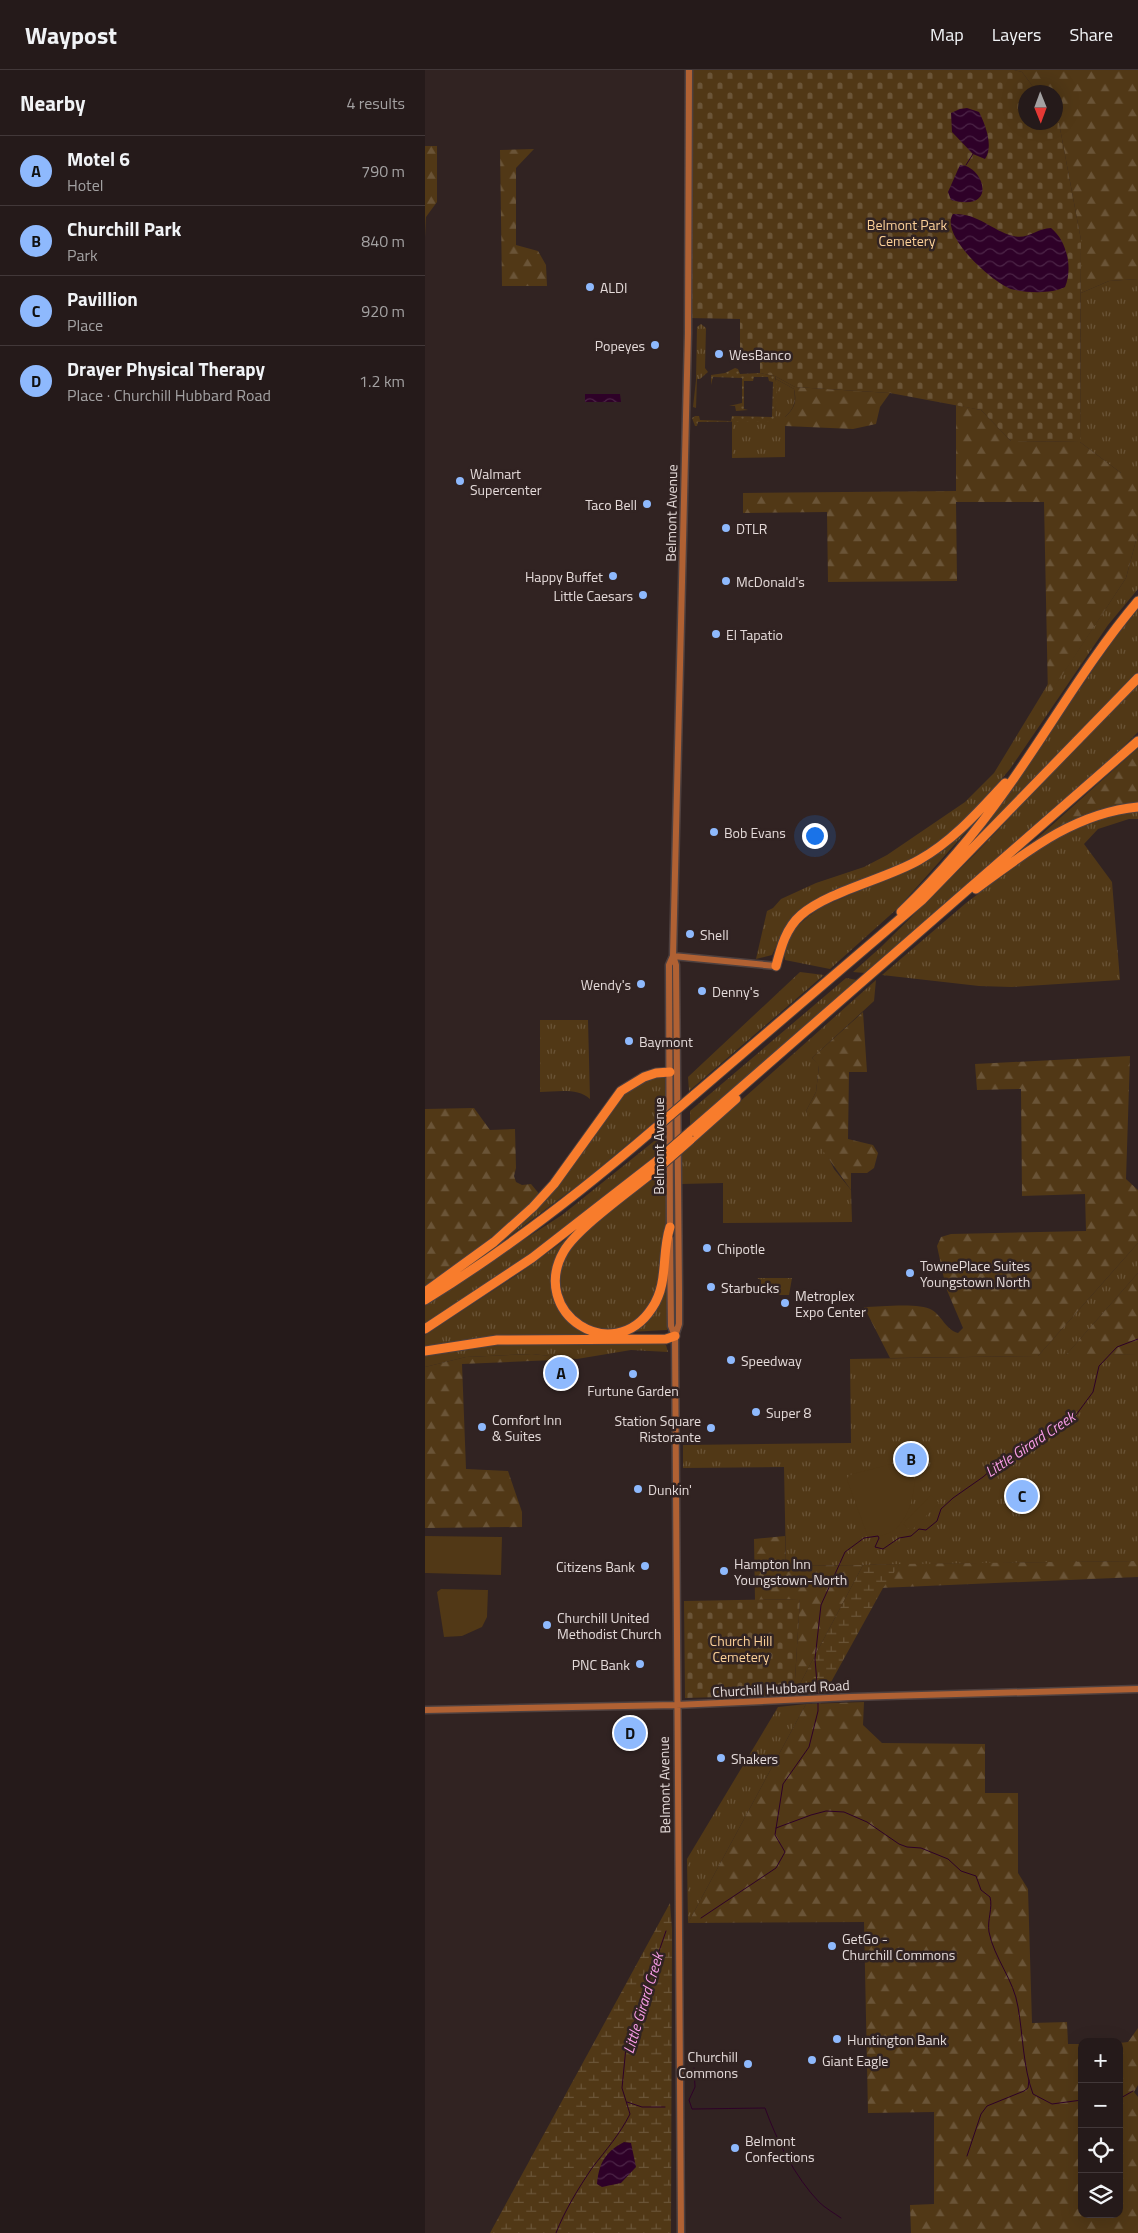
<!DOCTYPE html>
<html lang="en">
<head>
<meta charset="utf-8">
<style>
	:root { --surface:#251a1a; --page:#312727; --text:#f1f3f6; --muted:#a3a1a2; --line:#423839; --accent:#8eb9fd }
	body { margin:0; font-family:"Titillium Web",sans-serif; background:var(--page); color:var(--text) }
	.controls { position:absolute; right:15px; bottom:15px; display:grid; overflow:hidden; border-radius:10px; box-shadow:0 5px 20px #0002 }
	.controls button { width:45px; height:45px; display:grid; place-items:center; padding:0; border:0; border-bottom:1px solid var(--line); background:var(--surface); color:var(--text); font:25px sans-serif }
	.compass { position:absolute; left:593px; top:15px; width:45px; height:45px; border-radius:50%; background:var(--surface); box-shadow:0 5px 20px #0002; rotate:179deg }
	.you { position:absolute; left:389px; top:765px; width:18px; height:18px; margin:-12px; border:4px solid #fff; border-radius:50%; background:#1a73e8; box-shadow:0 0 0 8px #1a73e833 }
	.badge { display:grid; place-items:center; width:32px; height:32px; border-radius:50%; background:var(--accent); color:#111; font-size:16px; font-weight:700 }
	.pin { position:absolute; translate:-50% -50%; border:2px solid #fff; box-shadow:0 1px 5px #0006 }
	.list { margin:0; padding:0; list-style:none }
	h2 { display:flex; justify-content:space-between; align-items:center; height:65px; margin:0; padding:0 20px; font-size:21px }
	h2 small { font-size:16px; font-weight:400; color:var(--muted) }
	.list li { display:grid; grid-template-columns:32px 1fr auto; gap:15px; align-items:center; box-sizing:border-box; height:70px; padding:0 20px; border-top:1px solid var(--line) }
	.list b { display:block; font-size:19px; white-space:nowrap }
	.list p { margin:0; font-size:16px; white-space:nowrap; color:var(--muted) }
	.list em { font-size:16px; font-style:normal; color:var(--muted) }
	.icon { flex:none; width:28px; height:28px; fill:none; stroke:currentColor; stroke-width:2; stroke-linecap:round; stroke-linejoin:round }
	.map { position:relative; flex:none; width:713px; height:2163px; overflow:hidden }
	header { display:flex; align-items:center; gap:30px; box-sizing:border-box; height:70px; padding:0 25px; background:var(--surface); border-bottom:1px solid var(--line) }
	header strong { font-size:24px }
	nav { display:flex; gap:28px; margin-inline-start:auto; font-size:18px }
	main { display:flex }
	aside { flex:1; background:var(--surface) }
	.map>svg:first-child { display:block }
	.grass { fill:url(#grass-tufts) }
	.forest { fill:url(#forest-firs) }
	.wetland { fill:url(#wetland-marsh) }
	.cemetery { fill:url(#cemetery-stones) }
	.garden { fill:url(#garden-dots) }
	.pitch { fill:#513816 }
	.water { fill:url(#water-waves) }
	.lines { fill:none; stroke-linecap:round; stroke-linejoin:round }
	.stream { stroke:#2e0128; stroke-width:1 }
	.secondary-casing { stroke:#4e403f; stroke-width:9 }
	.highway-casing { stroke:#4e403f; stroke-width:11 }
	.secondary { stroke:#b06133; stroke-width:6 }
	.highway { stroke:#f87c2c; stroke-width:9 }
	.highway-bridge-casing { stroke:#4e403f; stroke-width:11; stroke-linecap:butt }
	.highway-bridge { stroke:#f87c2c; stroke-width:9 }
	.poi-dot { fill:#8eb9fd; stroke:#312322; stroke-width:2 }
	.labels { text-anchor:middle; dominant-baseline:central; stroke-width:5; stroke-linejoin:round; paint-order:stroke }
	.park-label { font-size:14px; fill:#fbd098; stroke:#312322 }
	.poi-label { font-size:14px; fill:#e4dad9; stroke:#312322; text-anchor:start }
	.street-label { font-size:14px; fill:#e4dad9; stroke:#312322 }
	.water-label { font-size:15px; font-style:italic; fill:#f99ce7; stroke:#312322 }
</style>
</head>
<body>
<header>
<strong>Waypost</strong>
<nav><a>Map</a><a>Layers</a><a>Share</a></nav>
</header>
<main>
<aside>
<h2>Nearby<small>4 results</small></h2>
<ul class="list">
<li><span class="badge">A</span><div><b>Motel 6</b><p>Hotel</p></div><em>790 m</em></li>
<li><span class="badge">B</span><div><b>Churchill Park</b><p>Park</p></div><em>840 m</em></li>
<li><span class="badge">C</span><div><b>Pavillion</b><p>Place</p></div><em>920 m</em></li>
<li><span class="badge">D</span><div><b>Drayer Physical Therapy</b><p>Place · Churchill Hubbard Road</p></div><em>1.2 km</em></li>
</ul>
</aside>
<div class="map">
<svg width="713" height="2163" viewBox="0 0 713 2163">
	<defs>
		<pattern id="grass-tufts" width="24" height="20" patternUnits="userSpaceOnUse" patternTransform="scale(1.25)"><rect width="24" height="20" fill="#513816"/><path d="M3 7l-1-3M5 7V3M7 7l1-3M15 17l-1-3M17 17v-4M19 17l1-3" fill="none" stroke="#6a5437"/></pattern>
		<pattern id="forest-firs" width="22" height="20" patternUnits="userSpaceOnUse" patternTransform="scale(1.25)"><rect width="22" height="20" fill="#513816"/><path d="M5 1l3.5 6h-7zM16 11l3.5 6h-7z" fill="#6a5437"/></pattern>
		<pattern id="wetland-marsh" width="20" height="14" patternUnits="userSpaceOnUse" patternTransform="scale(1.25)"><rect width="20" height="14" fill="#513816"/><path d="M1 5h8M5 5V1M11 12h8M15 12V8" fill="none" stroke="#6a5437"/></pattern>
		<pattern id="cemetery-stones" width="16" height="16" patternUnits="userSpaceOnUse" patternTransform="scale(1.25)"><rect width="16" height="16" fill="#513816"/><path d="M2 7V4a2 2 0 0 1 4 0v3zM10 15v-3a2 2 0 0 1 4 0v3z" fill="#6a5437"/></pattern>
		<pattern id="garden-dots" width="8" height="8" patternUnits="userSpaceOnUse" patternTransform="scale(1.25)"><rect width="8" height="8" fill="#513816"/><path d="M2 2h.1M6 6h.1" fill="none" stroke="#6a5437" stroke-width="1.8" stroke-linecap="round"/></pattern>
		<pattern id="water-waves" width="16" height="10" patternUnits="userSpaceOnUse" patternTransform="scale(1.25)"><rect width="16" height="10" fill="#2e0128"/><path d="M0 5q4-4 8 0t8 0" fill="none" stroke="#4c2547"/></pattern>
	</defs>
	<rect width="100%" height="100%" fill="#312322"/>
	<!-- grass -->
	<path class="grass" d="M 713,209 L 713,403 L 696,403 L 655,372 L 656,223 L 684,211 Z
		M 276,254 L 281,258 L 280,298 L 283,302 L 275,309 L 272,309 L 271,338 L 268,337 L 271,310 L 272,257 Z
		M 351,309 L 369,319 C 371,331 370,338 360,347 L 360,387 L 307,388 L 307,351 L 350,350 Z
		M 713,463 L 713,519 L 683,555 L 585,699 L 568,719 L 522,767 L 500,783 L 379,837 L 359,859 L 347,885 L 331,889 L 342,841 L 348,838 L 356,829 L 391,813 L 439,797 L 462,785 L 540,732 L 569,703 L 623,614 L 623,626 L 701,508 Z
		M 713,539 L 713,604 L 556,764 L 687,572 Z
		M 713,613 L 713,662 L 688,687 L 440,903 L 428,902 L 457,876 L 551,783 Z
		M 713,740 L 713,749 L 704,749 L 673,759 L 659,774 L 687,812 L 695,910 L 587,917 L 554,916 L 457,905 L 541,833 L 628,768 L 672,747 Z
		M 549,753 L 473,838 L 405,899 L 360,890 C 354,867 382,846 399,836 L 489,797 L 526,773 Z
		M 375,902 L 399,905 L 264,1021 L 263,1007 Z
		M 421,908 L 432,910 L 265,1056 L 265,1041 Z
		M 451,910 L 449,931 L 387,988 L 394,995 L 391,1022 L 381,1041 L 409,1099 L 426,1120 L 427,1152 L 298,1153 L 298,1113 L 256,1114 L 256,1084 Z
		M 115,950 L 163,950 L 165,1029 C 152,1017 130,1022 115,1022 Z
		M 238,1006 L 241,1009 L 242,1041 L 164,1107 L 59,1185 L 58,1183 L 94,1155 L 205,1018 L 225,1009 Z
		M 233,1068 L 232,1084 L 100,1189 L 0,1254 L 0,1234 L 137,1145 Z
		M 242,1096 C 243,1129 243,1203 228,1231 C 198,1287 119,1252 136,1197 C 147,1163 214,1121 242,1096 Z
		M 147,1165 L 135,1185 L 132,1231 L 170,1265 L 170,1267 L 101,1267 L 0,1280 L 0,1265 L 92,1205 Z
		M 713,1173 L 713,1203 L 641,1285 L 713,1284 L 713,1491 L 361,1496 L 359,1397 L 258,1398 L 258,1375 L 426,1373 L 425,1289 L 613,1286 Z
		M 332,1208 L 367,1208 L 364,1225 L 336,1225 L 336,1210 Z
		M 242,1215 L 242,1260 L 204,1262 C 225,1252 234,1235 242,1215 Z
		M 235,1272 L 241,1275 L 243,1282 L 206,1280 L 152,1289 L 107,1284 L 41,1287 L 0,1297 L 0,1285 L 65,1274 Z
		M 381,1634 L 263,1853 L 262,1789 L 353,1637 Z"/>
	<!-- forest -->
	<path class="forest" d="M 589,0 L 713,0 L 713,209 L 684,211 L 656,223 L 656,170 L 634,53 L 631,49 L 630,22 L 612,22 L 597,2 Z
		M 0,76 L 12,76 L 12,132 L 1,147 L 0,167 Z
		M 109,79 L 91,98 L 91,175 L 113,181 L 121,195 L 122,216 L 77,216 L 75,80 Z
		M 350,306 L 370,317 L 465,323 L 455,337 L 451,354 L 428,359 L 360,356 L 360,347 C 370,338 372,331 369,319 L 351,309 Z
		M 531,335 L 556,340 L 586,371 L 655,372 L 696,403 L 713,403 L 713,463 L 701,508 L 623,627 L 619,432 L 531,432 L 532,511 L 403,512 L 402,442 L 318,443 L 318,423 L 531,421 Z
		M 713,678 L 713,734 L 664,744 L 629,761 L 598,781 Z
		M 438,942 L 442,1002 L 424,1002 L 423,1069 L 448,1075 L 453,1083 L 449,1098 L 442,1103 L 426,1103 L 426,1120 L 391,1071 L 381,1041 L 391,1022 L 394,996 L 387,988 Z
		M 705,986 L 701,1109 L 713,1120 L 713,1173 L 613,1286 L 465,1288 L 439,1237 C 455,1237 494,1232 507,1240 C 518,1247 520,1259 533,1263 L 538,1258 L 521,1218 L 512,1176 L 516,1167 L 526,1164 L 661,1161 L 660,1124 L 597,1126 L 596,1019 L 552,1020 L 550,994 Z
		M 49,1038 L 65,1060 L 90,1059 L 91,1098 L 89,1106 L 91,1112 L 97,1115 L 106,1114 L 116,1126 L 95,1146 L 0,1217 L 0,1039 Z
		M 713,1203 L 713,1284 L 640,1286 Z
		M 107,1284 L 152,1289 L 37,1294 L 41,1399 L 83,1401 L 97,1442 L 97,1457 L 0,1458 L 0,1297 L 41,1287 Z
		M 360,1466 L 361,1496 L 438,1495 L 369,1625 L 375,1529 L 330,1530 L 329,1469 Z
		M 713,1491 L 713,1507 L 455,1518 L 475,1494 Z
		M 439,1632 L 438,1655 L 457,1673 L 560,1674 L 560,1723 L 593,1723 L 593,1803 L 603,1819 L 607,1953 L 642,1952 L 643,1974 L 657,1974 L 657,2144 L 694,2144 L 694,1973 L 703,1972 L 713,1958 L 713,2015 L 709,2022 L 713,2027 L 713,2163 L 486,2163 L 485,2135 L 509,2134 L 509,2042 L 443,2043 L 439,1852 L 263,1853 L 381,1634 Z"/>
	<!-- wetland -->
	<path class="wetland" d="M 475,1494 L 458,1518 L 400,1623 L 369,1625 L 438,1495 Z
		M 245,1833 L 247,1859 L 246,2163 L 65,2163 Z"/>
	<!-- cemetery -->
	<path class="cemetery" d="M 264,0 L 589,0 L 597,2 L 612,22 L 600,22 L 600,52 L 630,52 L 631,49 L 634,53 L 656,170 L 655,372 L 586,371 L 556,340 L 465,323 L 370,317 L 350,306 L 335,303 L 335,287 L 315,287 L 315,249 L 263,248 Z
		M 375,1529 L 369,1625 L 260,1628 L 259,1531 Z"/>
	<!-- garden -->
	<path class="garden" d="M 310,298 L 313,299 L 315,304 L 335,303 L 350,306 L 352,317 L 350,351 L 273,352 L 272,356 L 270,356 L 267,348 L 270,346 L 274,346 L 275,350 L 306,351 L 307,346 L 347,347 L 348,312 L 344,311 L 343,307 L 329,307 L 328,311 L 319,311 L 319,339 L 323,340 L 311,341 L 310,336 L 304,336 L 317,333 L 317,308 L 288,307 L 286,315 L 286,305 L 300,303 Z"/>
	<!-- pitch -->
	<path class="pitch" d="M 486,1389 C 495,1411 486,1459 458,1465 C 453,1466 447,1464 442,1464 L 422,1410 L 424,1405 Z
		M 506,1425 L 514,1433 L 486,1461 L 478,1454 Z
		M 0,1466 L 77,1467 L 76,1505 L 0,1503 Z
		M 16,1519 L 63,1520 L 62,1547 L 57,1557 L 37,1566 L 19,1567 L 12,1522 Z"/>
	<!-- water -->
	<path class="water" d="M 542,38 L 554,42 C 560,54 569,76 560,89 L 548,84 L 527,62 L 526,43 L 535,39 Z
		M 535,95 C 558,95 575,143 526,130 L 523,122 Z
		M 528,144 C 553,143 566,160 588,166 C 603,170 612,158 626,158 C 642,171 648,198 640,217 C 627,224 601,223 586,219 C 567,212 514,165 528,144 Z
		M 160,324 L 195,324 L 196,332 L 160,332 Z
		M 199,2072 L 206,2073 L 211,2097 L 196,2113 L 177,2117 L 172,2114 C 174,2093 180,2082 199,2072 Z"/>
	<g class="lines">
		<!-- stream -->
		<path class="stream" d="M 541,95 L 548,84
			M 393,1626 L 390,1589 L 396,1535 L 420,1482 L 439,1468 L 453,1466 L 454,1468 L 450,1477 L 458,1479 L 474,1468 L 486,1466 L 494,1459 L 501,1460 L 512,1451 L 516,1439 L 528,1428 L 558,1407 L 580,1388 L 627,1363 L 651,1345 L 668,1322 L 674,1296 L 692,1277 L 713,1269
			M 351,1758 L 386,1745 L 401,1741 L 419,1742 L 442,1752 L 474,1774 L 482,1777 L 496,1778 L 523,1789 L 536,1801 L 551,1806 L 556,1820 L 565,1827 C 568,1838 562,1850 564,1862 C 569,1888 589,1910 593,1937 C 598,1965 598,1997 608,2024 L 627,2034 L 657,2030
			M 276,1848 L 351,1798 L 360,1782 L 350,1765 L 358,1714 L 384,1677 L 393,1641 L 393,1630
			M 269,1998 L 270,2017 L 264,2030 L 267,2039 L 340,2038 C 352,2071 370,2107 394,2132 C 400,2138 409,2143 416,2148
			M 694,2029 L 708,2021
			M 202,2032 L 217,2037 L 240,2037
			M 542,2086 L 556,2044 L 562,2036 L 599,2021 L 603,2018 L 604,2010
			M 131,2163 C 140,2140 153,2119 167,2098 C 181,2080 195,2064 205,2044 L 197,2018 L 201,1977 L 241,1861"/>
		<!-- secondary casing -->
		<g class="secondary-casing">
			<path id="secondary" d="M 248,886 L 351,896
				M 245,1159 L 244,895 L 248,886
				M 245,1169 L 246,1256 L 250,1266 L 256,2163
				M 250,1266 L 254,1254 L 254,1222 L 251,895 L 248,886 L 263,263 L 264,0
				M 0,1640 L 251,1635 L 426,1627 L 713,1619"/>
		</g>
		<!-- highway casing -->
		<g class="highway-casing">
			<path id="highway" d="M 551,819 C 601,782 649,743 713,737
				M 476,842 C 514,805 549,765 580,721 C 625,658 663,590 713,531
				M 351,896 C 356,877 361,858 376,845 C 404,821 461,809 494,790 C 528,771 554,741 580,713
				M 269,1025 L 497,830 L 713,608
				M 265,1062 L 713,671
				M 265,1070 L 311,1029
				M 233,1098 C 209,1118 153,1157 139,1181 C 103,1243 188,1298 227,1238 C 244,1213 236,1184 245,1157
				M 0,1222 L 69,1172 L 108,1137 L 129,1114 L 196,1021 L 219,1007 L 231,1003 L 245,1002
				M 0,1230 C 81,1180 156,1122 228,1060
				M 0,1259 L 107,1188 L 233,1090
				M 0,1281 L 72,1270 L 241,1269 L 250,1266"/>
		</g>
		<!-- secondary -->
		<use href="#secondary" class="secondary"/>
		<!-- highway -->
		<use href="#highway" class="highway"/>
		<!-- highway-bridge casing -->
		<g class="highway-bridge-casing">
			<path id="highway-bridge" d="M 228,1060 L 269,1025
				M 233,1090 L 265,1062
				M 233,1098 L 265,1070"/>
		</g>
		<!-- highway-bridge -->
		<use href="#highway-bridge" class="highway-bridge"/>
	</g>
	<!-- markers -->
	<g class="poi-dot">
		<circle cx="165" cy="217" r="5"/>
		<circle cx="230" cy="275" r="5"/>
		<circle cx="294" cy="284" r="5"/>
		<circle cx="35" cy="411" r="5"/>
		<circle cx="222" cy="434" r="5"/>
		<circle cx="301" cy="458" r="5"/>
		<circle cx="188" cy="506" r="5"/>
		<circle cx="301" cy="511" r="5"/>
		<circle cx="218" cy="525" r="5"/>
		<circle cx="291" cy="564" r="5"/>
		<circle cx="289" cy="762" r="5"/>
		<circle cx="265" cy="864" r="5"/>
		<circle cx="216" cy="914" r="5"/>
		<circle cx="277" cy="921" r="5"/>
		<circle cx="204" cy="971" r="5"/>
		<circle cx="282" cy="1178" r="5"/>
		<circle cx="485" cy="1203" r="5"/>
		<circle cx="286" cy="1217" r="5"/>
		<circle cx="360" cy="1233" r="5"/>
		<circle cx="306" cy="1290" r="5"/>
		<circle cx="208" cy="1304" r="5"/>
		<circle cx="331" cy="1342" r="5"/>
		<circle cx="57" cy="1357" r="5"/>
		<circle cx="286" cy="1358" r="5"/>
		<circle cx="213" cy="1419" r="5"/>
		<circle cx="220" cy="1496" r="5"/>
		<circle cx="299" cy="1501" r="5"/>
		<circle cx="122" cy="1555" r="5"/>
		<circle cx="215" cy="1594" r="5"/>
		<circle cx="296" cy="1688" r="5"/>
		<circle cx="407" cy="1876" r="5"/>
		<circle cx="412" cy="1969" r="5"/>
		<circle cx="387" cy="1990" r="5"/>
		<circle cx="323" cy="1994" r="5"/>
		<circle cx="310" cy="2078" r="5"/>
	</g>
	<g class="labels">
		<!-- park labels -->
		<g class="park-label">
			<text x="482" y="154">Belmont Park<tspan x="482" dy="16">Cemetery</tspan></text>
			<text x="316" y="1570">Church Hill<tspan x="316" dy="16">Cemetery</tspan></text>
		</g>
		<!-- poi labels -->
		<g class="poi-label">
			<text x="175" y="217">ALDI</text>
			<text x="220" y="275" text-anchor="end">Popeyes</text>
			<text x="304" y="284">WesBanco</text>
			<text x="45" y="403">Walmart<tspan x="45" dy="16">Supercenter</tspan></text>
			<text x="212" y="434" text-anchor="end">Taco Bell</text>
			<text x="311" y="458">DTLR</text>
			<text x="178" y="506" text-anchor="end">Happy Buffet</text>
			<text x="311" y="511">McDonald's</text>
			<text x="208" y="525" text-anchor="end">Little Caesars</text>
			<text x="301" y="564">El Tapatio</text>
			<text x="299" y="762">Bob Evans</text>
			<text x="275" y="864">Shell</text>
			<text x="206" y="914" text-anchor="end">Wendy's</text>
			<text x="287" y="921">Denny's</text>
			<text x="214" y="971">Baymont</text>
			<text x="292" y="1178">Chipotle</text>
			<text x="495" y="1195">TownePlace Suites<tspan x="495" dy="16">Youngstown North</tspan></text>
			<text x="296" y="1217">Starbucks</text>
			<text x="370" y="1225">Metroplex<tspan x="370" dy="16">Expo Center</tspan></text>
			<text x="316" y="1290">Speedway</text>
			<text x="208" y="1320" text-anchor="middle">Furtune Garden</text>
			<text x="341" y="1342">Super 8</text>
			<text x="67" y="1349">Comfort Inn<tspan x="67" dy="16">&amp; Suites</tspan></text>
			<text x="276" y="1350" text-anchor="end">Station Square<tspan x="276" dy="16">Ristorante</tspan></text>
			<text x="223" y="1419">Dunkin'</text>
			<text x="309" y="1493">Hampton Inn<tspan x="309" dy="16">Youngstown-North</tspan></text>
			<text x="210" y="1496" text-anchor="end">Citizens Bank</text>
			<text x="132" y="1547">Churchill United<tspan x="132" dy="16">Methodist Church</tspan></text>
			<text x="205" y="1594" text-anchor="end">PNC Bank</text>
			<text x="306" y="1688">Shakers</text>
			<text x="417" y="1868">GetGo -<tspan x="417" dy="16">Churchill Commons</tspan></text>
			<text x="422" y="1969">Huntington Bank</text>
			<text x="313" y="1986" text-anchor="end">Churchill<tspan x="313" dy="16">Commons</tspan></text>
			<text x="397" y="1990">Giant Eagle</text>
			<text x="320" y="2070">Belmont<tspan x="320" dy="16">Confections</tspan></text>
		</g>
		<!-- street labels -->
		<g class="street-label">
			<text transform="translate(246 443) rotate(-89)">Belmont Avenue</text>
			<text transform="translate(233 1076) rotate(-90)">Belmont Avenue</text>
			<text transform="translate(356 1618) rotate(-3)">Churchill Hubbard Road</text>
			<text transform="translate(239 1715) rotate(-91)">Belmont Avenue</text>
		</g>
		<!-- water labels -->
		<g class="water-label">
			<text transform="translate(605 1374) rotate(-34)">Little Girard Creek</text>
			<text transform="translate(218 1933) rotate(-73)">Little Girard Creek</text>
		</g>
	</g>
</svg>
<div class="controls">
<button>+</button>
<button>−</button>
<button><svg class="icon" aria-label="locate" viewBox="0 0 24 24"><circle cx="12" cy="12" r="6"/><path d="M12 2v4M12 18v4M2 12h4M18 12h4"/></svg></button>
<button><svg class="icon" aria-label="layers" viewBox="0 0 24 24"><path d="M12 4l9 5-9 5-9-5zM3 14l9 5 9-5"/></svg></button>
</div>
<svg class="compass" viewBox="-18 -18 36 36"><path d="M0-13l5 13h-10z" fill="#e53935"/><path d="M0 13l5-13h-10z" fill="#a3a1a2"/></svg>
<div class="you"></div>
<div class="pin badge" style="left:136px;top:1303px">A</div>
<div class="pin badge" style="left:486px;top:1389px">B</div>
<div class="pin badge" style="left:597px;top:1426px">C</div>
<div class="pin badge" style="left:205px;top:1663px">D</div>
</div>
</main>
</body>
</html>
